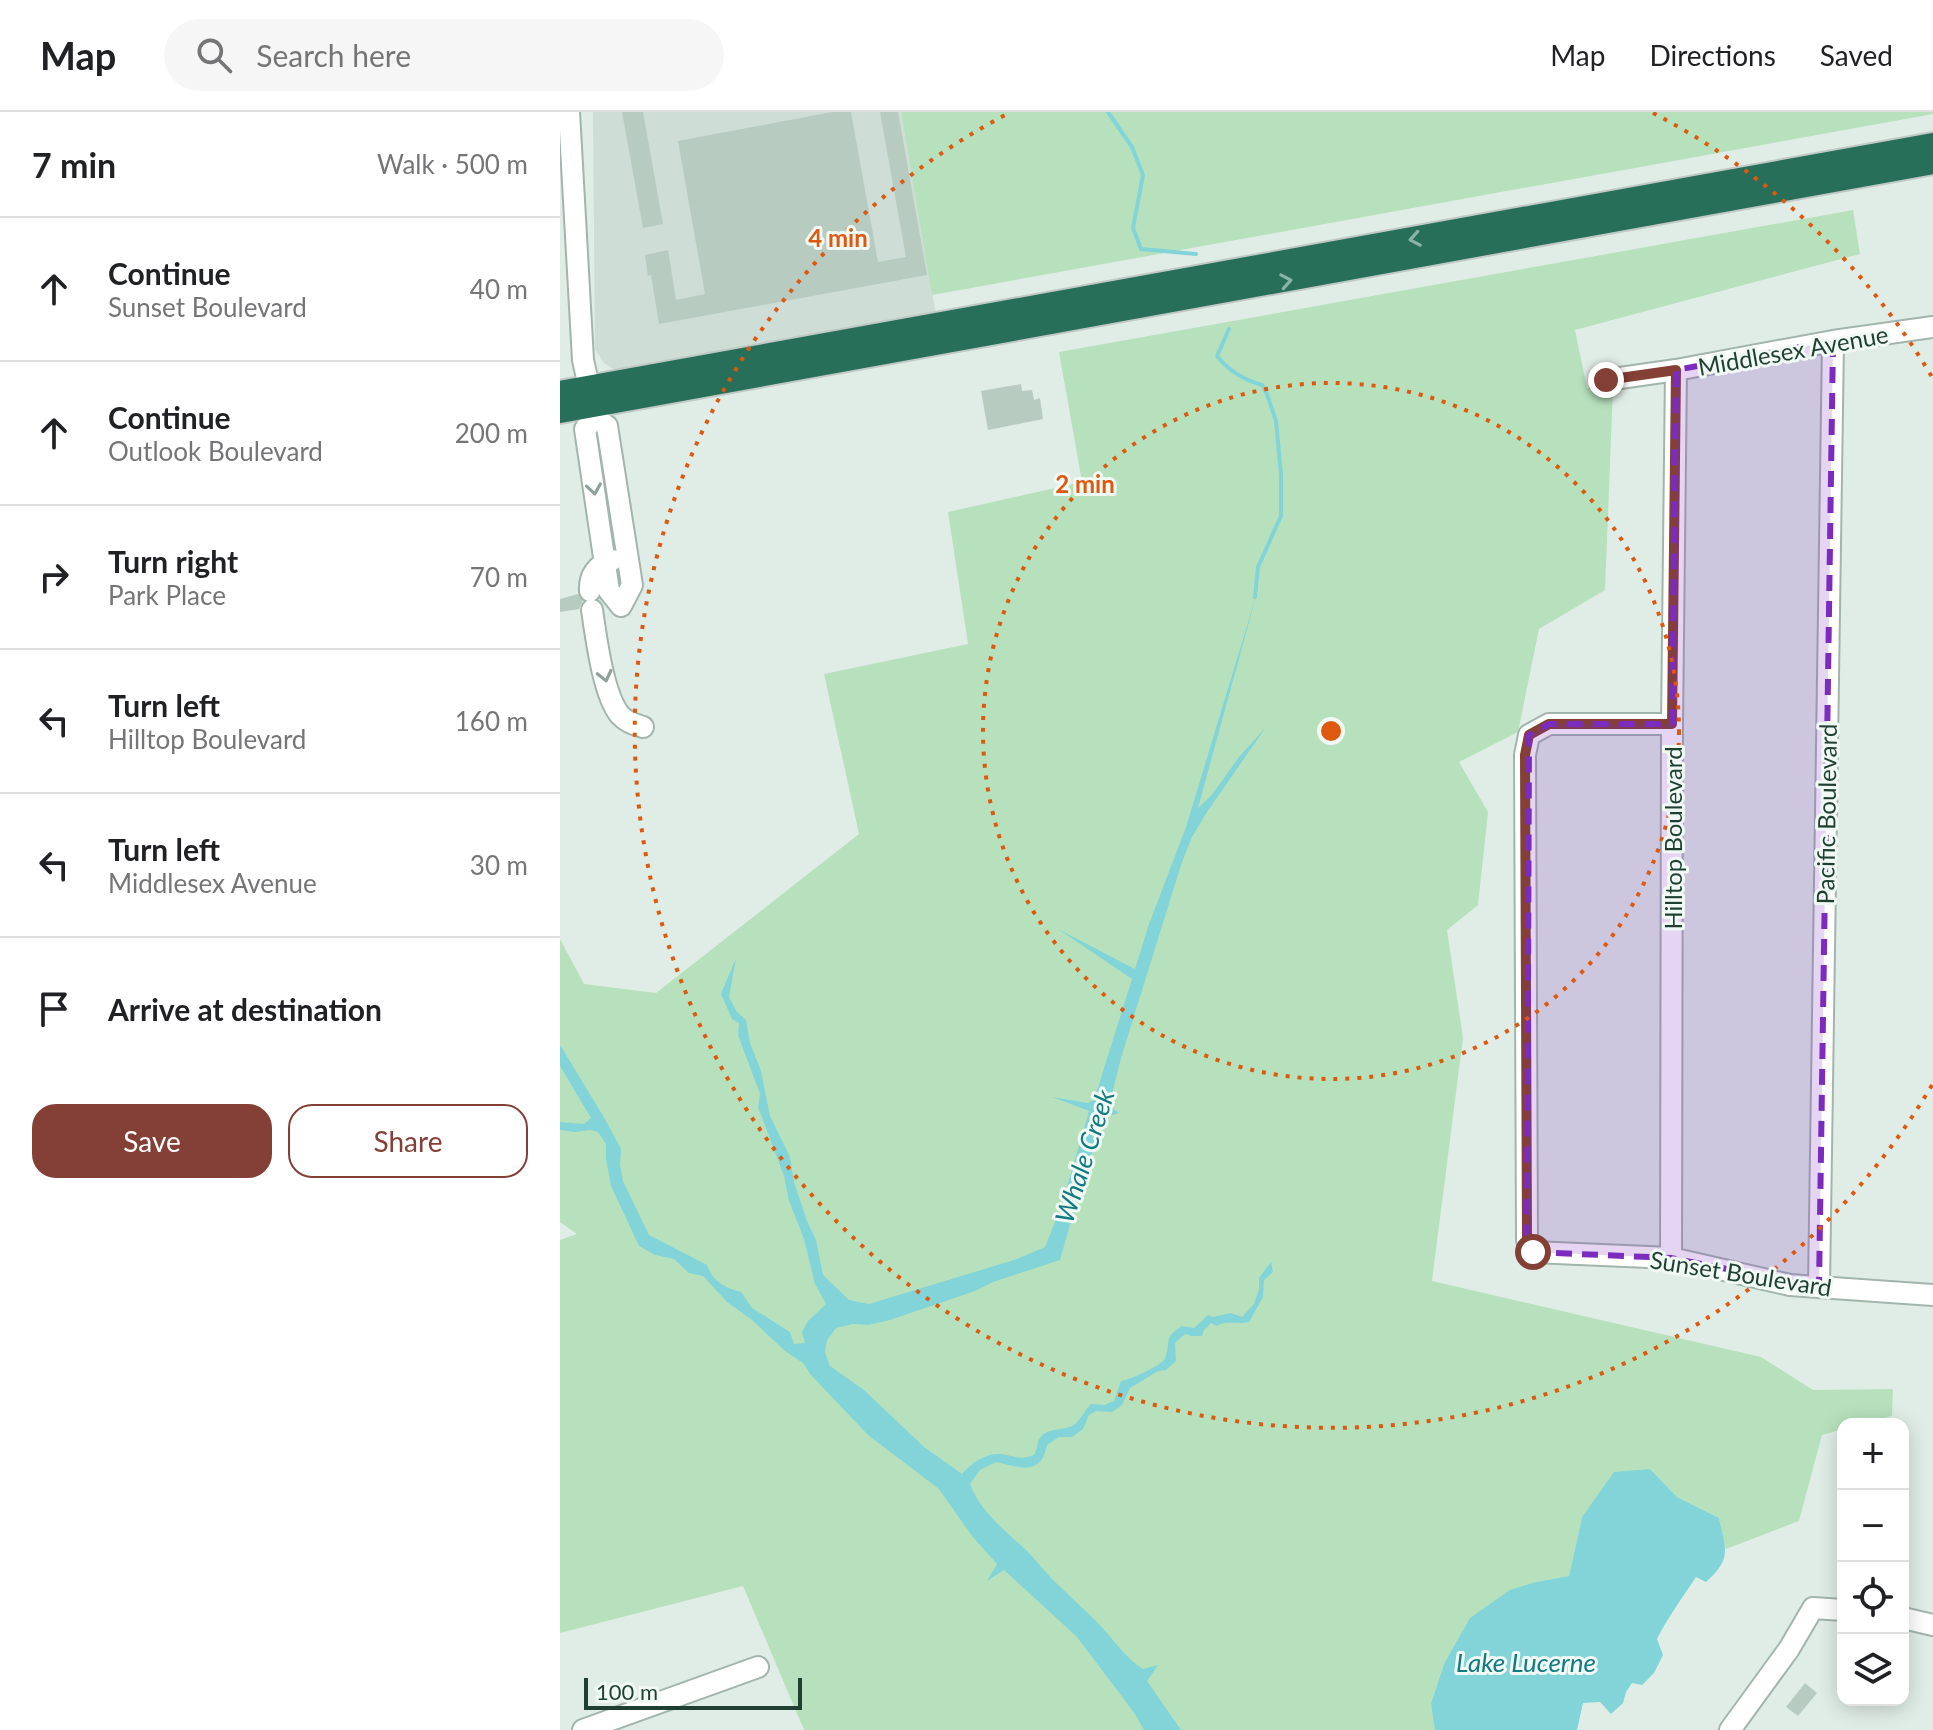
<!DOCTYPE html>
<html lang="en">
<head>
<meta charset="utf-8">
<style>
	:root { --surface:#fff; --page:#f6f6f6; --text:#202124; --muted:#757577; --line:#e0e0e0; --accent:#844036 }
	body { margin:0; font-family:Lato,sans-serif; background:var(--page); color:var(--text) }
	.controls { position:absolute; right:24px; bottom:24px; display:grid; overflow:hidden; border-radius:16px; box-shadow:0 4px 20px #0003 }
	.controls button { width:72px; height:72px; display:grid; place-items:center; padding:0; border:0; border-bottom:2px solid var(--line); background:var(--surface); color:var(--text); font:40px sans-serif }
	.scale { position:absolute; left:24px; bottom:20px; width:218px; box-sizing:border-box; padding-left:8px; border:4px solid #1f3f33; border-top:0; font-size:22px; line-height:28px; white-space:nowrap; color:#1f3f33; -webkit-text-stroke:6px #f1f9f4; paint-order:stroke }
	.stop { position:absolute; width:24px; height:24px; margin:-18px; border:6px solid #844036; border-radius:50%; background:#fff }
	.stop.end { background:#844036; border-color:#fff; box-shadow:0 2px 8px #0008 }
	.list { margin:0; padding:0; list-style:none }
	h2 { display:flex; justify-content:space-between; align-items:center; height:104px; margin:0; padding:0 32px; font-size:34px }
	h2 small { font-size:26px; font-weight:400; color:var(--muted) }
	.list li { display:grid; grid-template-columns:52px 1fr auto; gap:24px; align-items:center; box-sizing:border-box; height:144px; padding:0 32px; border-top:2px solid var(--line) }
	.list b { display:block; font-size:30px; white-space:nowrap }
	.list p { margin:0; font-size:26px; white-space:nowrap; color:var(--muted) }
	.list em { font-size:26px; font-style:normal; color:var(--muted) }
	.actions { display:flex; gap:16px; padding:24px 32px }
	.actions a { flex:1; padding:18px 0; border:2px solid var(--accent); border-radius:24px; text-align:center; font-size:28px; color:var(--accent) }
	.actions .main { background:var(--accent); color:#fff }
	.icon { flex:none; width:44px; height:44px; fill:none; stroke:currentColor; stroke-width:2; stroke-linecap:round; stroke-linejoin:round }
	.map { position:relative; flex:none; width:1373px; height:1618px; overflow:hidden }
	header { display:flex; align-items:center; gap:48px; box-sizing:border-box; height:112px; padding:0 40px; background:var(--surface); border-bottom:2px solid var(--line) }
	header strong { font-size:38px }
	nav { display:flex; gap:44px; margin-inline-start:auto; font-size:28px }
	.search { width:560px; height:72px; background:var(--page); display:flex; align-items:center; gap:20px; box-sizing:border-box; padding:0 28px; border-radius:44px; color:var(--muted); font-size:30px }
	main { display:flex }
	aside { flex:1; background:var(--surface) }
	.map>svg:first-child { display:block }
	.built { fill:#ceddd5 }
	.green { fill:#b7e1bd }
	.water { fill:#82d4d8 }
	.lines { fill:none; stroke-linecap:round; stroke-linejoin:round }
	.stream { stroke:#82d4d8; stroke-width:4 }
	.building { fill:#b8cbc1 }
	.minor-casing { stroke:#a2b5ad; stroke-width:24 }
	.highway-casing { stroke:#c0c9c6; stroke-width:28 }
	.minor { stroke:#fff; stroke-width:20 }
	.highway { stroke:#276f58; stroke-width:24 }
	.oneway { stroke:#8cb4a6 }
	.oneway2 { stroke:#8f9f99 }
	.route { stroke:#844036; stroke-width:10 }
	.marked { fill:#7b2cbf; fill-opacity:0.2; stroke:#7b2cbf; stroke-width:6; stroke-dasharray:16 10; stroke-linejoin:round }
	.ring { fill:none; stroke:#de580e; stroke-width:4; stroke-dasharray:4 8 }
	.labels { text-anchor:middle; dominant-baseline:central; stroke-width:6; stroke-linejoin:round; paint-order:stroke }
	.street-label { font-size:24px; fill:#1f3f33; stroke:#f1f9f4 }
	.water-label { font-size:26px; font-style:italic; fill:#127b82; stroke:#f1f9f4 }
	.centre { fill:#de580e; stroke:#f1f9f4; stroke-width:4 }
	.ring-label { font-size:24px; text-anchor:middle; font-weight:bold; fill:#de580e; stroke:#f1f9f4; stroke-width:6; stroke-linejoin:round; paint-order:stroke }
</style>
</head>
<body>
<header>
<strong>Map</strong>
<div class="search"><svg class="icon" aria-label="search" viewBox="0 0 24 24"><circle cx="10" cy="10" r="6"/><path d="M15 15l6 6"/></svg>Search here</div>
<nav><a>Map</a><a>Directions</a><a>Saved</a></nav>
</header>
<main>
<aside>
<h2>7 min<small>Walk · 500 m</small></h2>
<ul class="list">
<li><svg class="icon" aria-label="ahead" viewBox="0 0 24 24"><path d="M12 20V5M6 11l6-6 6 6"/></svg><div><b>Continue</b><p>Sunset Boulevard</p></div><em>40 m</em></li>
<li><svg class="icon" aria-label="ahead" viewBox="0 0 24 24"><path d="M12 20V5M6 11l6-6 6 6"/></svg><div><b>Continue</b><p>Outlook Boulevard</p></div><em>200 m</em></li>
<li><svg class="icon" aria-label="right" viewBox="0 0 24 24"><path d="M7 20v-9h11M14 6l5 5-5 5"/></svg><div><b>Turn right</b><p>Park Place</p></div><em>70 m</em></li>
<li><svg class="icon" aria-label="left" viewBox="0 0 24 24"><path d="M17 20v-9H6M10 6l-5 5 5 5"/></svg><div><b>Turn left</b><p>Hilltop Boulevard</p></div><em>160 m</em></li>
<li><svg class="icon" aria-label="left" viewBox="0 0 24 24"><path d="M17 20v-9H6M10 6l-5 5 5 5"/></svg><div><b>Turn left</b><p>Middlesex Avenue</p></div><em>30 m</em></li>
<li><svg class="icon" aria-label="arrive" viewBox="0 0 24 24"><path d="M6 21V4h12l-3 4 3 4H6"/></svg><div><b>Arrive at destination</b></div></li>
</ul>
<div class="actions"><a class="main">Save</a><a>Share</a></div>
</aside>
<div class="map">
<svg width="1373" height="1618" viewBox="0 0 1373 1618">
	<rect width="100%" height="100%" fill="#e0ede6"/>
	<!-- built -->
	<path class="built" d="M 33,0 L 341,0 L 376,203 L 68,259 L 55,258 L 44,251 L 35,237 Z"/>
	<!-- green -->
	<path class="green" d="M 341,0 L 1373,0 L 1373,2 L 372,183 Z
		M 1293,98 L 1300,142 L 1015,218 L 1027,276 L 1053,276 L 1045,478 L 979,517 L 958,620 L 899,650 L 928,700 L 918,793 L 887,818 L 903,926 L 872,1169 L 1201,1245 L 1253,1278 L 1333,1277 L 1332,1304 L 1302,1312 L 1283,1312 L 1283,1317 L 1262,1323 L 1239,1409 L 1166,1437 L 1159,1406 L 1117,1385 L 1090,1357 L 1022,1405 L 1009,1464 L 976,1470 L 884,1552 L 871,1591 L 877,1618 L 244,1618 L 183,1474 L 0,1521 L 0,1128 L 17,1122 L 0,1110 L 0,827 L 24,872 L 96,881 L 299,722 L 264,562 L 408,532 L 388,400 L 522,370 L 499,240 Z"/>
	<!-- water -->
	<path class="water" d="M 697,481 L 638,696 L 651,684 L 679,645 L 706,615 L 647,700 L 632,725 L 621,753 L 561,946 L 549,994 L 559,1001 L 546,1005 L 524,1063 L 500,1148 L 433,1170 L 415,1179 L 330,1208 L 308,1213 L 293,1212 L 276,1216 L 267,1228 L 265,1240 L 270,1254 L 304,1278 L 364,1335 L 402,1362 C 411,1352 422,1343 436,1342 C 451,1341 457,1350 474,1343 C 476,1339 477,1335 478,1330 C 484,1314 502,1320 514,1313 C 520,1308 525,1298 531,1292 L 544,1293 L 554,1289 L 561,1269 C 569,1268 603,1253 605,1246 C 612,1228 602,1227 622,1214 L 634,1216 L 648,1203 L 653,1205 L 671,1201 L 682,1205 L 694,1192 L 699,1177 L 699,1166 L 711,1150 L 713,1160 L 704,1168 L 703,1185 L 689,1210 C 678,1213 667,1208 657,1214 L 651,1211 L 644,1218 L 642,1224 L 632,1224 L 625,1222 L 615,1231 L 616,1249 L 606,1258 L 598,1259 L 570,1276 L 562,1293 L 552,1300 L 536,1299 L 529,1303 L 523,1317 L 512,1325 L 499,1325 L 487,1333 C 481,1365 459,1355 436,1350 L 420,1358 L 410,1372 C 422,1403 448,1420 470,1442 C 477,1450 484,1458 491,1466 C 505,1480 521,1494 536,1509 C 552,1525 564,1545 583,1557 L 598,1553 L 587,1569 L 621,1618 L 584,1618 L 575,1602 L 517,1525 L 444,1458 L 427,1469 L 437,1452 L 412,1424 L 379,1377 L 308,1323 L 251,1263 L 243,1251 L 225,1239 L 192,1208 L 167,1190 L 143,1164 L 129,1161 L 114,1147 L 95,1143 L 79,1134 L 51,1074 L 46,1047 L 46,1032 L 38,1020 L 30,1018 L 15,1020 L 0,1018 L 0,1010 L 24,1012 L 31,1006 L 0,954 L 0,933 L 45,1007 L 61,1037 L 60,1053 L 63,1069 L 89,1123 L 147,1153 C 153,1169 164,1176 181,1180 L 192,1196 L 230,1220 L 234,1232 L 245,1231 L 242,1220 L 248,1209 L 266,1192 L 255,1172 L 244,1127 L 229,1089 L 224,1064 L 198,995 L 200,982 L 178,923 L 179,911 L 172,907 L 161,882 L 176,846 L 169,885 L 177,900 L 186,908 L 190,931 L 201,959 L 210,1004 L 230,1045 L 234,1070 L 247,1109 L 256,1128 L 263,1163 L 289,1188 L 309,1192 L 454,1148 L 485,1135 L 502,1092 L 529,999 L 492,985 L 528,991 L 534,988 L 572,867 L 498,817 L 575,857 L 589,812 L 626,715 Z
		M 1090,1357 L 1117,1385 L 1159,1406 C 1166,1437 1172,1447 1146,1470 L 1136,1465 C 1123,1485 1108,1505 1097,1527 L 1103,1543 L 1094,1561 L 1082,1573 L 1072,1571 L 1066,1580 L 1063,1591 L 1051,1602 L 1040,1590 L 1023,1591 L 1017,1618 L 875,1618 L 871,1591 L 884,1552 L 910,1506 L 950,1478 L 976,1470 L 1009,1464 L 1022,1405 L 1054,1360 Z"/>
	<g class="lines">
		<!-- stream -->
		<path class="stream" d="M 548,0 L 572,35 L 583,63 L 573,116 L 581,137 L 636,142
			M 669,217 L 657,244 C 669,259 684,268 702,273 L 707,282 L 716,309 L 721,363 L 721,404 L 698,455 L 695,485"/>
	</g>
	<!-- building -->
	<path class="building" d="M 62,0 L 83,0 L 103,112 L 83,116 Z
		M 272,0 L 291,0 L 318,150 L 346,145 L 320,0 L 338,0 L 367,163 L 99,212 L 91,163 L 88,164 L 85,143 L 108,138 L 116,188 L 145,182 L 118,29 Z
		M 461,272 L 462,279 L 472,278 L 474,288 L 480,286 L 483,307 L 428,318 L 421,279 Z
		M 18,482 L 23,489 L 19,497 L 0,500 L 0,487 Z
		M 1245,1571 L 1257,1581 L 1238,1604 L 1226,1595 Z"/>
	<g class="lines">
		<!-- minor casing -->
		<g class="minor-casing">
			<path id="minor" d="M 9,0 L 23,248 L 29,275
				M 1046,268 L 1116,258 L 1273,229 L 1373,215
				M 33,293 L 35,306 L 47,314 L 72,473 L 61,494 L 49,479 L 25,317 L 35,306
				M 30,479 C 29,463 37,453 52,448
				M 32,498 C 36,524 43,583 60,603 C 66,610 74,612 83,615
				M 1112,612 L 989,612 L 969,623 L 965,643 L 967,1128 L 973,1140 L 1111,1146 L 1230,1173 L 1373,1183
				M 1111,1146 L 1112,612 L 1116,258
				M 1259,1175 L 1273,229
				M 1343,1506 L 1373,1513
				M 23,1618 L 198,1555
				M 1170,1618 L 1229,1537 L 1253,1496 L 1283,1498"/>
		</g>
		<!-- highway casing -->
		<g class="highway-casing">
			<path id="highway" d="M 0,281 L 1373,33
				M 0,299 L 1373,50"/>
		</g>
		<!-- minor -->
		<use href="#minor" class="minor"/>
		<!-- highway -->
		<use href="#highway" class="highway"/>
	</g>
	<!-- one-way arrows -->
	<defs><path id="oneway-chevron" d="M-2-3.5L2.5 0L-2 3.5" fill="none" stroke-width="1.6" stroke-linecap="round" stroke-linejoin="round" transform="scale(2)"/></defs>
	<g class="oneway">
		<use href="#oneway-chevron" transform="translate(855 127) rotate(170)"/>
		<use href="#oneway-chevron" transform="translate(726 169) rotate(-10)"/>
	</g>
	<g class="oneway2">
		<use href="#oneway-chevron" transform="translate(34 377) rotate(81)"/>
		<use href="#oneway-chevron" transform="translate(45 564) rotate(77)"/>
	</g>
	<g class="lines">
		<!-- route -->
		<path class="route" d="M 973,1140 L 967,1128 L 965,643 L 969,623 L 989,612 L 1112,612 L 1116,258 L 1046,268"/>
	</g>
	<!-- marked area -->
	<path class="marked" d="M 1273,229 L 1259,1175 L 1111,1146 L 973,1140 L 967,1128 L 969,623 L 989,612 L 1112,612 L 1116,258 Z"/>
	<!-- distance rings -->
	<g class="ring">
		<circle cx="771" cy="619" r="348"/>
		<path d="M1372 973A697 697 0 1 1 449 1M1093 1A697 697 0 0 1 1372 265"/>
	</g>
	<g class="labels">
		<!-- street labels -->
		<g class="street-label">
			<text transform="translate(1233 238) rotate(-10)">Middlesex Avenue</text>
			<text transform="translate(1266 702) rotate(-89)">Pacific Boulevard</text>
			<text transform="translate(1112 726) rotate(-90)">Hilltop Boulevard</text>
			<text transform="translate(1181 1161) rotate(9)">Sunset Boulevard</text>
		</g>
		<!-- water labels -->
		<g class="water-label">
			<text transform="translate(524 1044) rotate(-72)">Whale Creek</text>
			<text x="966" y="1550">Lake Lucerne</text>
		</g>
	</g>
	<circle cx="771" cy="619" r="12" class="centre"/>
	<g class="ring-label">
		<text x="278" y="135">4 min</text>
		<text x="525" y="381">2 min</text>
	</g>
</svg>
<div class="controls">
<button>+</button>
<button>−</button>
<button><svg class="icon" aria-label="locate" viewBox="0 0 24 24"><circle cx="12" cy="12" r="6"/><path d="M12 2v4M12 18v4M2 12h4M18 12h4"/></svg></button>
<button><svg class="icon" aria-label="layers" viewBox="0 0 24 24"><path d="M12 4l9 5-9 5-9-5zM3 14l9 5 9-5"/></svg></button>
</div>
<div class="scale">100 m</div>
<div class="stop" style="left:973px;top:1140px"></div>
<div class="stop end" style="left:1046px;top:268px"></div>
</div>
</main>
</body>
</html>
